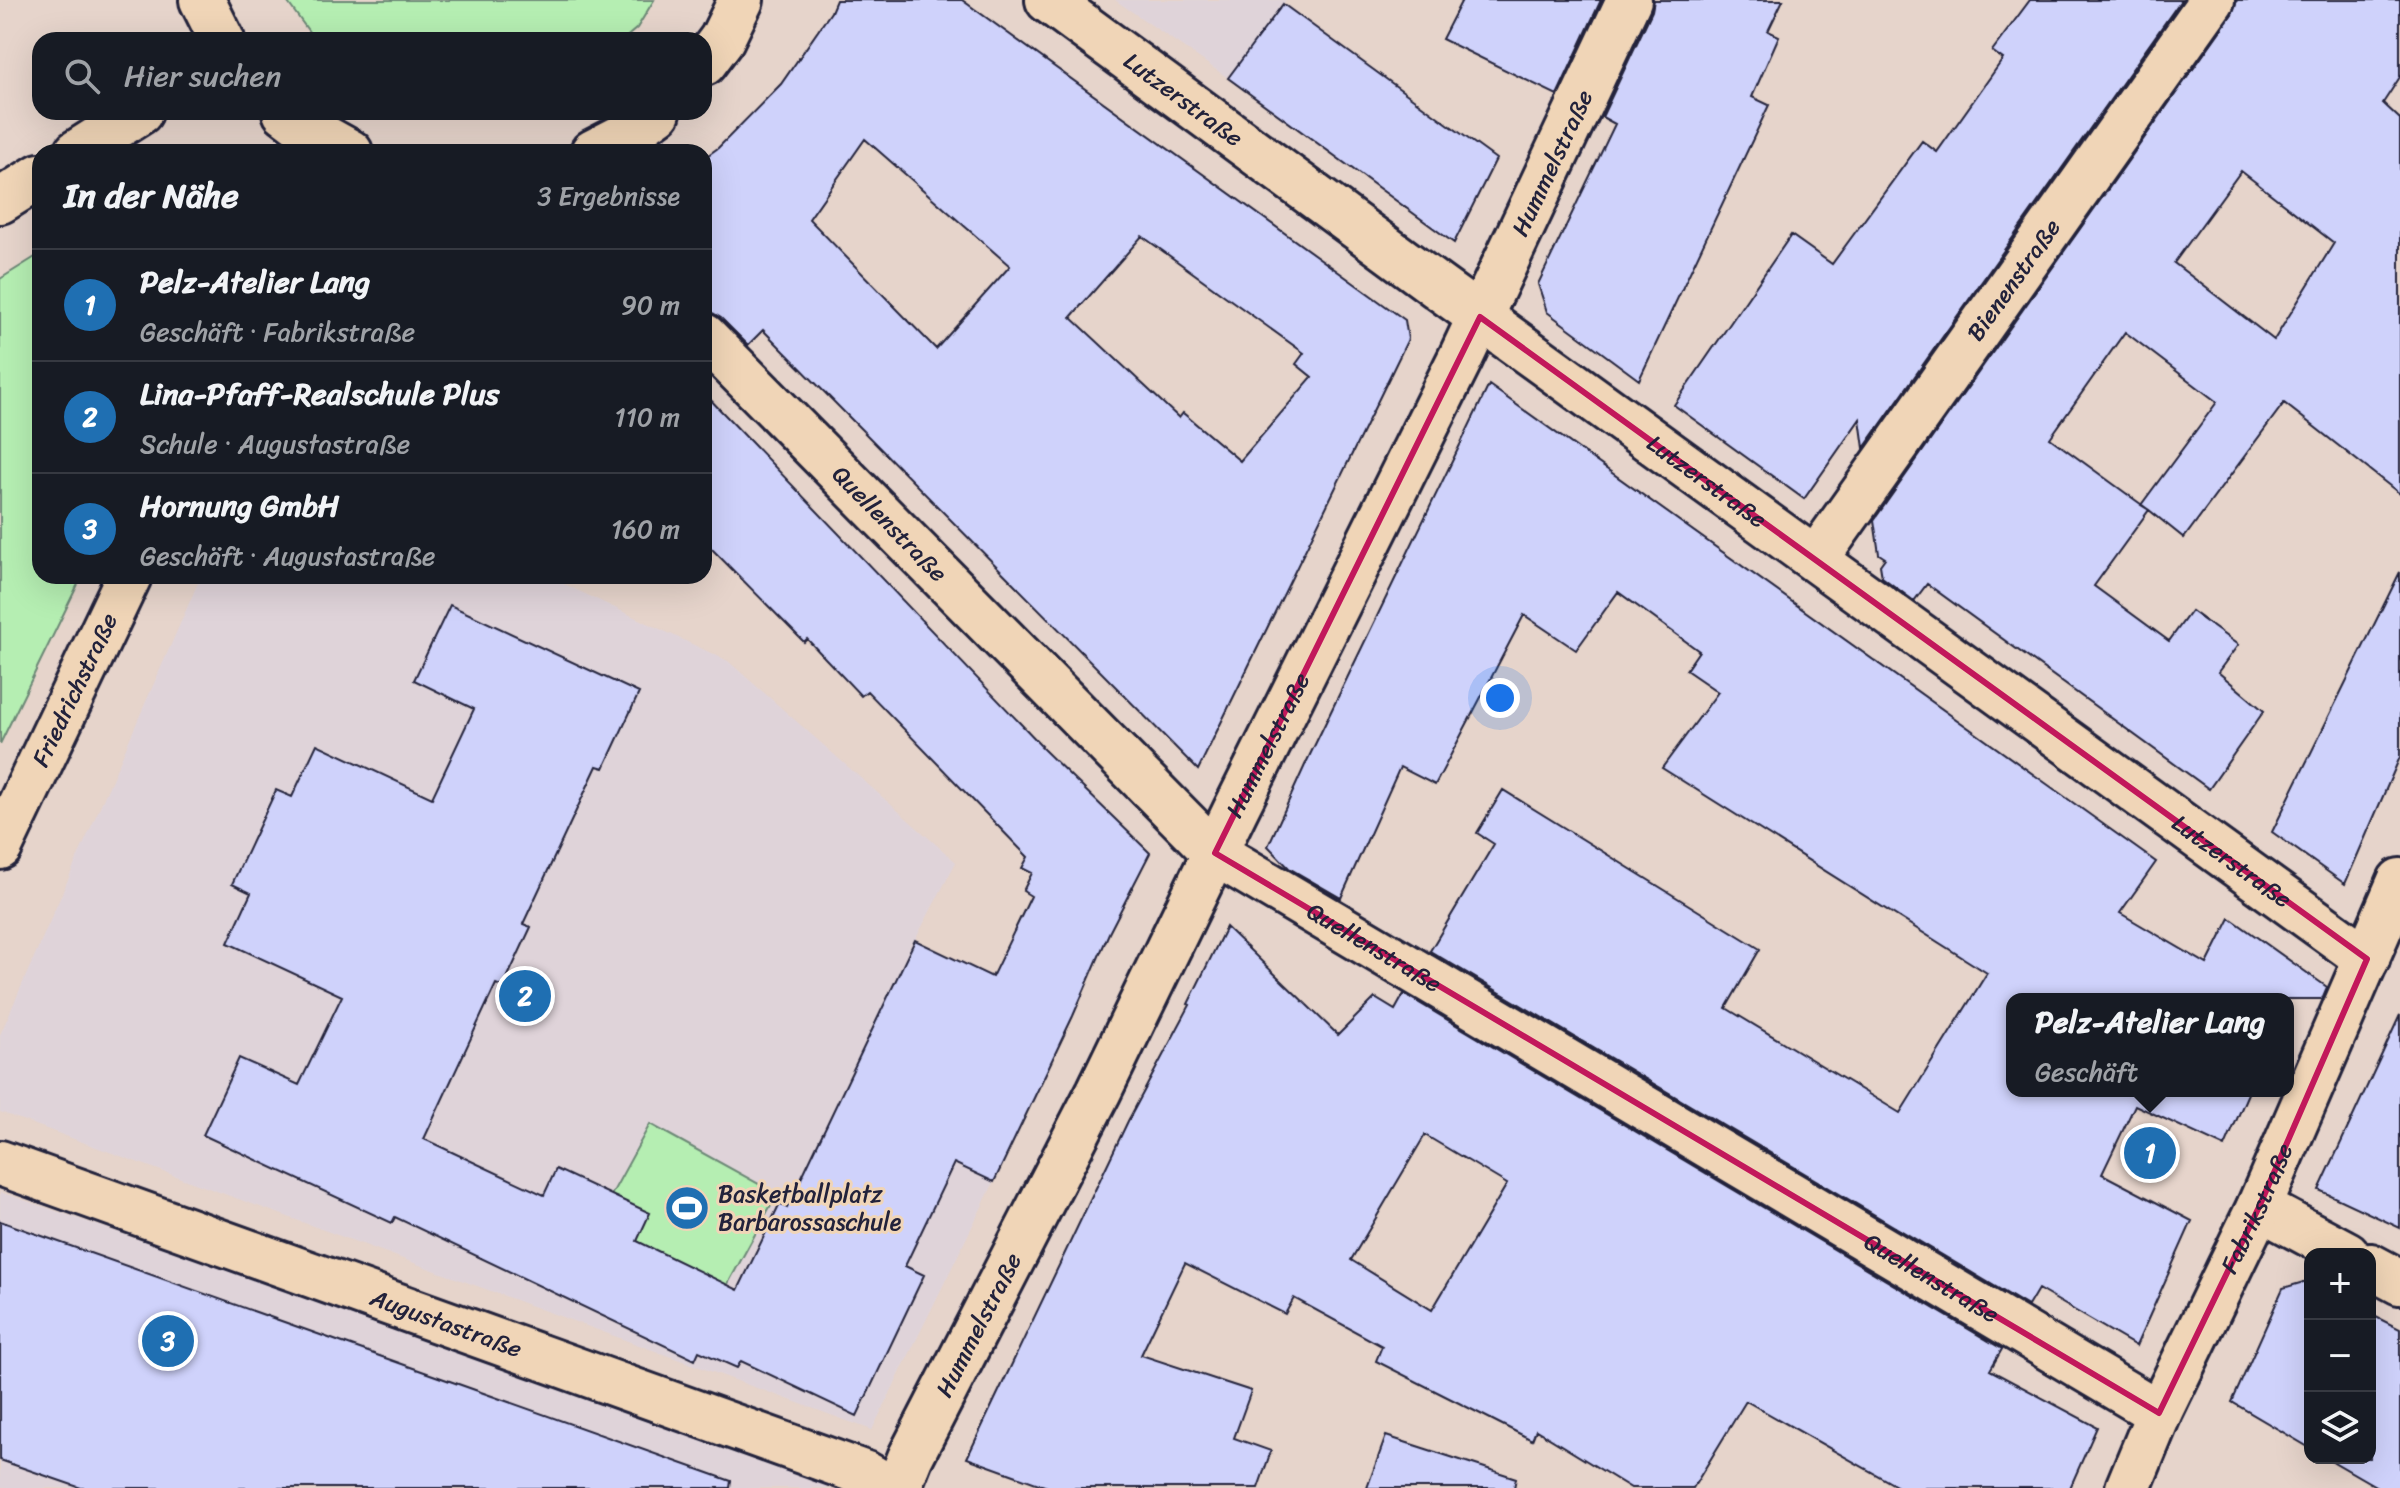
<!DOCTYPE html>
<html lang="de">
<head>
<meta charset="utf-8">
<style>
	:root { --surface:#171b24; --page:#20242c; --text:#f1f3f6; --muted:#9ea1a6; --line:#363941; --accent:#1f6fb2 }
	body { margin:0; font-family:Sriracha,sans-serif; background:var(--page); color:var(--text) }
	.controls { position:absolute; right:24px; bottom:24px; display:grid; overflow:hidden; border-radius:16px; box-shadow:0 8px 32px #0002 }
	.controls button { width:72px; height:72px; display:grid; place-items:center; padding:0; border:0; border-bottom:2px solid var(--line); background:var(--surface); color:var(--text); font:40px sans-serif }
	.you { position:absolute; left:1500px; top:698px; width:28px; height:28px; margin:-20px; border:6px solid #fff; border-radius:50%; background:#1a73e8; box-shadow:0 0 0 12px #1a73e833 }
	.badge { display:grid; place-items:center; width:52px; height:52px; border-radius:50%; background:var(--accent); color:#fff; font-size:26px; font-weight:700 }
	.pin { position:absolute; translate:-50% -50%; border:4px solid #fff; box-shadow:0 2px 8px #0006 }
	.popup { position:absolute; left:2006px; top:993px; width:288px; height:104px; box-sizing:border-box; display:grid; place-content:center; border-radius:16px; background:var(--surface); filter:drop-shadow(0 2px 6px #0005); font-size:26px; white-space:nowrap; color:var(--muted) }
	.popup b { font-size:30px; color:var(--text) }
	.popup::after { content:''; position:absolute; left:50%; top:100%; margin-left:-16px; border:16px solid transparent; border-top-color:var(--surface) }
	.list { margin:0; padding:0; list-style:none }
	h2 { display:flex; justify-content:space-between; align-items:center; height:104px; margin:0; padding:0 32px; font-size:34px }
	h2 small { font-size:26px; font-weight:400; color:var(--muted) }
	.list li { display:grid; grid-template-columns:52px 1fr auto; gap:24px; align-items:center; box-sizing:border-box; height:112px; padding:0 32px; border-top:2px solid var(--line) }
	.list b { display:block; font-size:30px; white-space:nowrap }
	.list p { margin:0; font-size:26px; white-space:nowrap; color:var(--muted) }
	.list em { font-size:26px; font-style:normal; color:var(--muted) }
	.icon { flex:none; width:44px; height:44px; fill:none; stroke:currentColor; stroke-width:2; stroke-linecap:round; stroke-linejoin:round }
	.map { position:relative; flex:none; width:2400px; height:1488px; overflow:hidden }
	.search { position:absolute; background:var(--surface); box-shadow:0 8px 32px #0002; left:32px; top:32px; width:680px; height:88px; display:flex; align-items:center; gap:20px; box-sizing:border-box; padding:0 28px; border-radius:24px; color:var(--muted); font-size:30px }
	.panel { position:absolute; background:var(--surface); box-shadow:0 8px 32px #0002; left:32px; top:144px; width:680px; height:440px; border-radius:24px }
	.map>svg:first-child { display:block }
	.built { fill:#dfd3d9 }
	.green { fill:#b5eeb2; stroke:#6c8876; stroke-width:2 }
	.building { fill:#cfd2fb; stroke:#22223b; stroke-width:2; fill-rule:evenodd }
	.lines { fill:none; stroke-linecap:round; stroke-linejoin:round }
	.minor-casing { stroke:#22223b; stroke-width:50 }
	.minor { stroke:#f0d5b7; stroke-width:44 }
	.marked { fill:none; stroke:#c2185b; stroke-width:6; stroke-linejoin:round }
	.labels { text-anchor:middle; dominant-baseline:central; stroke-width:6; stroke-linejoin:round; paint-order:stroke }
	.street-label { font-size:24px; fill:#22223b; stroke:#f0d5b7 }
	.poi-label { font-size:24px; fill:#22223b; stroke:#f0d5b7; text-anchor:start }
</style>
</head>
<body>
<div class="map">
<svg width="2400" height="1488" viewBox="0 0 2400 1488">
	<rect width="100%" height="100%" fill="#e6d4cb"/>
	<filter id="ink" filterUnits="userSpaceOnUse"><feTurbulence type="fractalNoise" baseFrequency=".0125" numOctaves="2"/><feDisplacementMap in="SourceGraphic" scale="16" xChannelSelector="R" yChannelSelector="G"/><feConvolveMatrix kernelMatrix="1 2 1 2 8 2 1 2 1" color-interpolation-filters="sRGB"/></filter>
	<g filter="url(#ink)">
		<!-- built -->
		<path class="built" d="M 1115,0 L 1286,0 L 1228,78 Z
			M 201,576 L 547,576 L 728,661 L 956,862 L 915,940 L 1073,1016 L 994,1182 L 872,1430 L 0,1112 L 0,1035 Z
			M 0,1192 L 787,1460 L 834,1488 L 0,1488 Z"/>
		<!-- green -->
		<path class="green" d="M 286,0 L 654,0 L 637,28 L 623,40 L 315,40 Z
			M 40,254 L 40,576 L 82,576 L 0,744 L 0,279 Z
			M 650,1124 L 777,1194 L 723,1293 L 596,1223 Z"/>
		<!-- building -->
		<path class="building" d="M 836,0 L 962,0 L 1405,320 L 1408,339 L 1198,770 L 763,330 L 748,345 L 721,318 L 711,312 L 704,312 L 704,158 L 718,148 L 781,84 L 831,12 ZM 865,139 L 1010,266 L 936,349 L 809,219 ZM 1142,236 L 1304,353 L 1296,364 L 1312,377 L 1240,461 L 1183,413 L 1179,418 L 1071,317 Z
			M 1462,0 L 1601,0 L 1557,95 L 1442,39 Z
			M 1654,0 L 1783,0 L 1768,31 L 1779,36 L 1752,97 L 1769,105 L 1639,380 L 1547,312 L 1538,284 L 1615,124 L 1602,117 L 1652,11 Z
			M 2030,0 L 2181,0 L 1864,448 L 1860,419 L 1804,499 L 1674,405 L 1791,235 L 1832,264 L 1922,141 L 1937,152 L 2003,59 L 1992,51 Z
			M 2237,0 L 2400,0 L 2400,77 L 2383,103 L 2400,119 L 2400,494 L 2284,403 L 2184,538 L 2149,510 L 2094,586 L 2169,641 L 2191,611 L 2238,645 L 2218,672 L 2264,711 L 2209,789 L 1927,584 L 1914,601 L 1882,577 L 1880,565 L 1885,558 L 1879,554 L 1874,520 L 2232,14 ZM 2241,171 L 2334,243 L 2274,340 L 2174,263 ZM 2125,332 L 2217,402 L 2141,505 L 2149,510 L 2050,438 Z
			M 1283,4 L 1496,159 L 1454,243 L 1228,78 Z
			M 1489,385 L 2156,862 L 2120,913 L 2207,964 L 2230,918 L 2327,987 L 2322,999 L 2012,999 L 2012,1091 L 2249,1091 L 2225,1147 L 2135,1105 L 2102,1174 L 2192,1221 L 2136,1346 L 2038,1289 L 2028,1306 L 1430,951 L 1494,844 L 1477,833 L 1503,790 L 1760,949 L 1726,1008 L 1900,1113 L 1987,973 L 1662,768 L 1718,692 L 1686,670 L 1699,651 L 1618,592 L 1576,650 L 1524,615 L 1435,785 L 1400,767 L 1341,898 L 1289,868 L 1268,846 L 1306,763 Z
			M 704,393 L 1042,746 L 1041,747 L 1150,853 L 1109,933 L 1073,1016 L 994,1182 L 954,1163 L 905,1266 L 924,1275 L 857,1416 L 741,1361 L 737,1368 L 699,1351 L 695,1360 L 395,1217 L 392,1223 L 203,1135 L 239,1058 L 299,1085 L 342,996 L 228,943 L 251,893 L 232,884 L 276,790 L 292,797 L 317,744 L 432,798 L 474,709 L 414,680 L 450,605 L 639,693 L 604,768 L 597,766 L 523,924 L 531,927 L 503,987 L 496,984 L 424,1139 L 544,1195 L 556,1169 L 650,1213 L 637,1241 L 738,1290 L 780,1203 L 787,1208 L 915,940 L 992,977 L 1031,896 L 1023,891 L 1032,873 L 1022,868 L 1028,857 L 867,691 L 861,696 L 807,639 L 804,642 L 704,541 Z
			M 2400,572 L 2400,757 L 2345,884 L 2272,832 Z
			M 1226,927 L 1338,1035 L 1375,998 L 1395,1010 L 1404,994 L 2002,1349 L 1990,1370 L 2097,1427 L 2070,1488 L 1900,1488 L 1746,1401 L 1693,1488 L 1631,1488 L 1536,1430 L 1532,1440 L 1376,1361 L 1382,1346 L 1294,1298 L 1285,1314 L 1185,1263 L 1141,1355 L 1251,1391 L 1234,1438 L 1271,1451 L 1258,1488 L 1050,1488 L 967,1458 L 1128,1121 L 1190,1005 L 1188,1004 ZM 1425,1135 L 1507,1184 L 1432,1310 L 1351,1260 Z
			M 2400,1015 L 2400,1228 L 2319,1190 Z
			M 0,1221 L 731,1481 L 730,1488 L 81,1488 L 0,1460 Z
			M 2307,1281 L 2310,1282 L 2310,1448 L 2232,1402 L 2283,1288 Z
			M 2370,1314 L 2400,1329 L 2400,1488 L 2379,1488 L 2327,1458 L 2370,1458 Z
			M 1386,1436 L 1516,1478 L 1514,1488 L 1367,1488 Z"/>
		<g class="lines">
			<!-- minor casing -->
			<g class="minor-casing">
				<g id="minor">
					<path d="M 202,0 L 222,40"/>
					<path id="s1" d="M 1048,0 L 1437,286 L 2367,959"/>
					<path d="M 704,63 L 722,39 L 741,0"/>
					<path d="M 285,112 L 305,127 L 350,152"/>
					<path d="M 77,152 L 140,112"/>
					<path d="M 593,152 L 626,135 L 658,112"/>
					<path d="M 0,201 L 40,176"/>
					<path id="s2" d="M 704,336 L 1215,853 L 2159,1413"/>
					<path id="s3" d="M 1816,559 L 2212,0"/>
					<path id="s4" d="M 0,847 L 129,576"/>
					<path id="s5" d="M 0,1163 L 866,1474 L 890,1488"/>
					<path d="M 2259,1207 L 2347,1254"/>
					<path d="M 2370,1266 L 2400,1282"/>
					<path id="s6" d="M 898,1488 L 910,1458 L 1099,1091 L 1235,811 L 1461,357 L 1629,0"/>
					<path id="s7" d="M 2128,1488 L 2159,1413 L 2259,1207 L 2400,881"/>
				</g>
			</g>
			<!-- minor -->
			<use href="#minor" class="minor"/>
		</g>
	</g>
	<!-- marked area -->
	<path class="marked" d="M 1480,317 L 2367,959 L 2259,1207 L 2159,1413 L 1215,853 Z"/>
	<!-- icons -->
	<defs>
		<g id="stadium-disc" transform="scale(2.3)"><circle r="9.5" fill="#1f6fb2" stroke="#f0d5b7"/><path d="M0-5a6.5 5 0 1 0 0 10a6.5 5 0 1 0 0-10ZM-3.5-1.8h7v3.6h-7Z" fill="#fff"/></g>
	</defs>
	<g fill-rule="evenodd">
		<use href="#stadium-disc" x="687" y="1208"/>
	</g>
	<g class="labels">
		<!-- street labels -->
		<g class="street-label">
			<text stroke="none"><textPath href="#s1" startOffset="168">Lutzerstraße</textPath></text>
			<text stroke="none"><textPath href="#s6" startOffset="1478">Hummelstraße</textPath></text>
			<text stroke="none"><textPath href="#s3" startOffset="342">Bienenstraße</textPath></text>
			<text stroke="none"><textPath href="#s1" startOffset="816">Lutzerstraße</textPath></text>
			<text stroke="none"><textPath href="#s2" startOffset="264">Quellenstraße</textPath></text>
			<text stroke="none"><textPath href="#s4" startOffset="174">Friedrichstraße</textPath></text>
			<text stroke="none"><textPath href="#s6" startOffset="830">Hummelstraße</textPath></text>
			<text stroke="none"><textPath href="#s1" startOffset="1464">Lutzerstraße</textPath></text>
			<text stroke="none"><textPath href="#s2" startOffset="912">Quellenstraße</textPath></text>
			<text stroke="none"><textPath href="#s7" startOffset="308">Fabrikstraße</textPath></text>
			<text stroke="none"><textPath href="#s2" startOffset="1560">Quellenstraße</textPath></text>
			<text stroke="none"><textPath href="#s5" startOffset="474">Augustastraße</textPath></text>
			<text stroke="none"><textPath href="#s6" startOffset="182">Hummelstraße</textPath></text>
		</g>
		<!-- poi labels -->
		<g class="poi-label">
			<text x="718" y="1194">Basketballplatz<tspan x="718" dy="28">Barbarossaschule</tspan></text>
		</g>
	</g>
</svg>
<div class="controls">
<button>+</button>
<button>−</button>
<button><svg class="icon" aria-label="layers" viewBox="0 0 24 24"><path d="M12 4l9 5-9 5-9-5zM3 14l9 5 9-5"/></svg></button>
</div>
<div class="you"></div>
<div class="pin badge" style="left:2150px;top:1153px">1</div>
<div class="popup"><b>Pelz-Atelier Lang</b>Geschäft</div>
<div class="pin badge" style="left:525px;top:996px">2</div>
<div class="pin badge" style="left:168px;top:1341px">3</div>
<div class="search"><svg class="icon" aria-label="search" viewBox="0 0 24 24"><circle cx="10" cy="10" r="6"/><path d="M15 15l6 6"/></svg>Hier suchen</div>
<section class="panel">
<h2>In der Nähe<small>3 Ergebnisse</small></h2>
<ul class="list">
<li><span class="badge">1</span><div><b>Pelz-Atelier Lang</b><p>Geschäft · Fabrikstraße</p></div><em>90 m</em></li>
<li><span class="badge">2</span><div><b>Lina-Pfaff-Realschule Plus</b><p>Schule · Augustastraße</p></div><em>110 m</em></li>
<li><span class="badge">3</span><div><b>Hornung GmbH</b><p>Geschäft · Augustastraße</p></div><em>160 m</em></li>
</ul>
</section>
</div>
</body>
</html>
